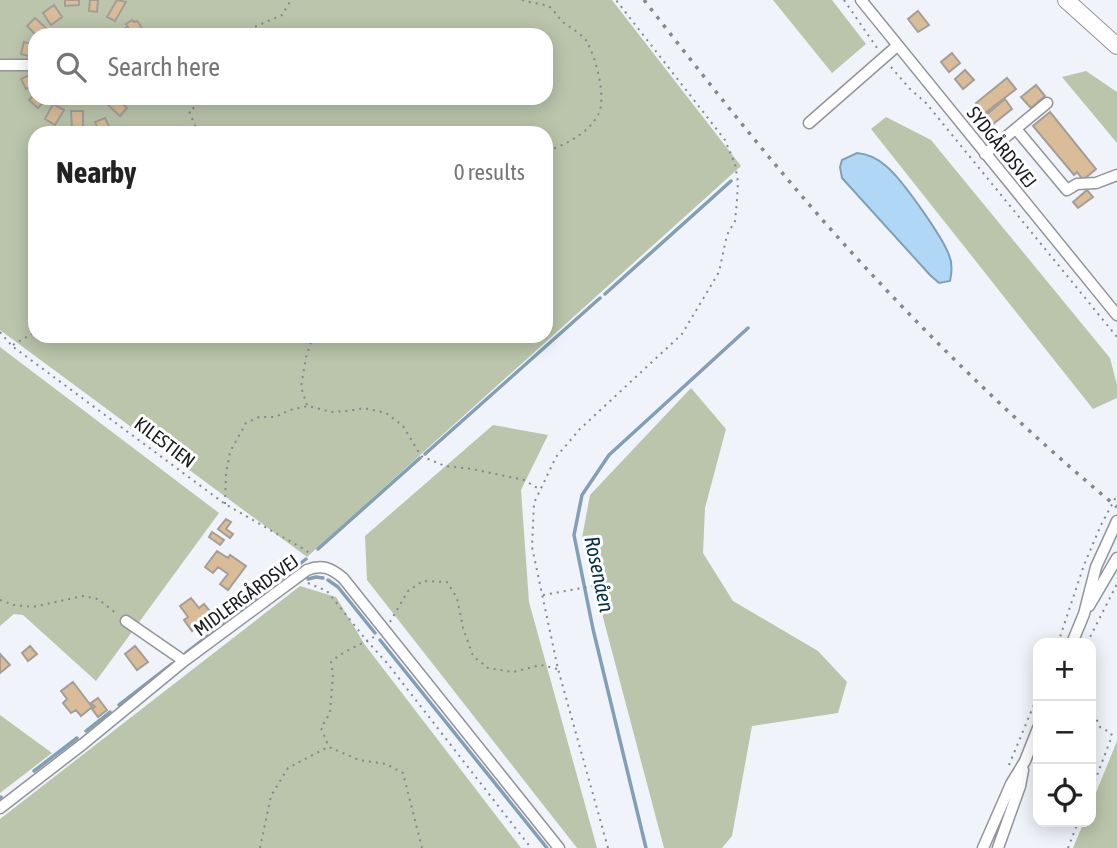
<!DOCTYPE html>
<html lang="en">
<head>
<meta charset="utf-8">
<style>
	:root { --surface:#fff; --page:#f2f2f2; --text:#222; --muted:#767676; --line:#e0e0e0 }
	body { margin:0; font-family:"Asap Condensed",sans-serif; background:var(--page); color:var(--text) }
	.controls { position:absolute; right:21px; bottom:21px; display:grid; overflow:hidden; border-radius:14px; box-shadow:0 4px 18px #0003 }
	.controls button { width:63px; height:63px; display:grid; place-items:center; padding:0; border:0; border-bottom:2px solid var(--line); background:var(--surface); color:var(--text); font:35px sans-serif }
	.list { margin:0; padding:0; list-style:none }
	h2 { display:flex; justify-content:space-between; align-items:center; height:91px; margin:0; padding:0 28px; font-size:30px }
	h2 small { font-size:23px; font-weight:400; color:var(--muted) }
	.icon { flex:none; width:38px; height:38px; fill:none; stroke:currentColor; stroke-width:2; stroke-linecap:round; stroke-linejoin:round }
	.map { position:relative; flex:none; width:1117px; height:848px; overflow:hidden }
	.search { position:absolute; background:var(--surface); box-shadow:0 4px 18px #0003; left:28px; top:28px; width:525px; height:77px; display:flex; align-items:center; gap:18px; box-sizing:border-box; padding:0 24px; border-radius:21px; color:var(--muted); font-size:26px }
	.panel { position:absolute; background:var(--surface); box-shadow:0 4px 18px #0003; left:28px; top:126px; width:525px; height:217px; border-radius:21px }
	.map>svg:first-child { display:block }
	.green { fill:#bac5ab; fill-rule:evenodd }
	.water { fill:#b0d8f6; stroke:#829fb5; stroke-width:2 }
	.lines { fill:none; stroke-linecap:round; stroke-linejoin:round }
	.stream { stroke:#829fb5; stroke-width:3.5 }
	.building { fill:#dabc98; stroke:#a39e98; stroke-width:2 }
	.minor-casing { stroke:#92949a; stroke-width:13 }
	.highway-casing { stroke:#92949a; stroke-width:18 }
	.path { stroke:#85878c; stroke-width:2; stroke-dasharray:2 5; stroke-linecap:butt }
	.minor { stroke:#fff; stroke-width:10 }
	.highway { stroke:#fff; stroke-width:16 }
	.rail { stroke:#85878c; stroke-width:3.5; stroke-dasharray:3.5 7; stroke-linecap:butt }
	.labels { text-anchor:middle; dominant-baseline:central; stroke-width:6; stroke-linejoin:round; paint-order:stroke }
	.street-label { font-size:19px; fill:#18191c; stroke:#fff }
	.water-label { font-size:21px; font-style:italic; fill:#002f4c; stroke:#fff }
</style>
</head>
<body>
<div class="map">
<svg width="1117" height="848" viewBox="0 0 1117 848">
	<rect width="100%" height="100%" fill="#f1f3fb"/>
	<!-- green -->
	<path class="green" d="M 0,0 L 612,0 L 741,166 L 307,557 L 0,330 ZM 35,35 L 546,35 L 546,98 L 35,98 ZM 35,133 L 546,133 L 546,336 L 35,336 Z
		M 773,0 L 832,0 L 866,44 L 832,73 Z
		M 1086,71 L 1117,92 L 1117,143 L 1062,77 Z
		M 886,117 L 931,140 L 1110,358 L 1117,385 L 1117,398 L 1093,409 L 871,129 Z
		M 0,347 L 219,513 L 96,681 L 23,615 L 14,614 L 0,626 Z
		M 691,388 L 726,429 L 705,508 L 703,553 L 733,601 L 818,651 L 847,682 L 838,713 L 752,726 L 732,836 L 722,848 L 664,848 L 582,538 L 590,495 Z
		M 493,425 L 548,435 L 521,490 L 529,602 L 597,848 L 577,848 L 367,580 L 365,536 Z
		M 300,586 L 336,597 L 365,645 L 521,848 L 0,848 L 0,819 Z
		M 0,715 L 52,753 L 0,793 Z
		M 1117,741 L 1117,848 L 1073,848 L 1084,822 L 1091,822 L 1091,805 Z"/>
	<!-- water -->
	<path class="water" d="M 857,153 C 868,154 877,158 886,166 C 901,178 942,236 949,255 C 953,264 952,272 950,281 L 939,283 L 930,275 L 842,178 L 840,167 L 842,160 Z"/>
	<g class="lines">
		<!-- stream -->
		<path class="stream" d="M 605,294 L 731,181
			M 425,454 L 600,298
			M 318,549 L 420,458
			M 282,578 L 306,559
			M 308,579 L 316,577 L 323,578
			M 328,580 L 338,587 L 375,633
			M 223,624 L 270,587
			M 380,640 L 547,848
			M 186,653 L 213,632
			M 119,705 L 172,664
			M 86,731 L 110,712
			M 34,771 L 77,738
			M 0,798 L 1,797
			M 646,848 L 593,629 L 574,535 L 582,495 L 609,455 L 748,328"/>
	</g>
	<!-- building -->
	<path class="building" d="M 65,0 L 79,0 L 79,5 L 65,6 Z
		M 90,0 L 98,0 L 97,12 L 89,11 Z
		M 117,0 L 126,2 L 115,21 L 107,17 Z
		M 54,5 L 62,17 L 51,25 L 43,13 Z
		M 918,11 L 929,25 L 918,32 L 908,19 Z
		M 35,18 L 47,29 L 42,35 L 36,35 L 27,26 Z
		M 132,20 L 134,22 L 137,21 L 142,28 L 139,30 L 141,32 L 137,35 L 128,35 L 124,29 L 128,27 L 126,24 Z
		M 24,42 L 35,45 L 35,58 L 21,54 Z
		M 952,53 L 960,63 L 949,72 L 941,62 Z
		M 965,70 L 974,80 L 963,89 L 955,79 Z
		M 35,72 L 35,85 L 26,89 L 21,79 Z
		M 1007,78 L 1016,89 L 985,113 L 976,103 Z
		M 1036,85 L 1045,96 L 1031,108 L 1021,97 Z
		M 35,94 L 35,98 L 47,98 L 38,108 L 29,100 Z
		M 112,98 L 116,98 L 127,108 L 120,116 L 107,104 Z
		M 1005,99 L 1012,109 L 993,124 L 986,115 Z
		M 53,104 L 64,110 L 55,125 L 45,119 Z
		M 71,111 L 83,111 L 83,128 L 72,129 Z
		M 1050,112 L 1096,169 L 1083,180 L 1077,172 L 1074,175 L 1033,126 Z
		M 105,118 L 112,133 L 100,133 L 95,122 Z
		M 1087,190 L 1093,197 L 1078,208 L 1073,202 Z
		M 226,519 L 231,522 L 226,529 L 233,534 L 230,538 L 218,529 Z
		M 212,532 L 224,540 L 220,545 L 209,537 Z
		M 217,551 L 228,558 L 230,555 L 246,566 L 228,590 L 220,584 L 228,574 L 218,567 L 213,573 L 205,567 Z
		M 191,598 L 199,608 L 204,604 L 213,615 L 192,631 L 184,620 L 188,617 L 180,606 Z
		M 30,646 L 37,654 L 28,661 L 22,653 Z
		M 135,646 L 148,662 L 137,670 L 125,654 Z
		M 0,654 L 10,665 L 0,673 Z
		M 73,682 L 92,707 L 81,716 L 76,710 L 71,713 L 63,703 L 67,699 L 61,691 Z
		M 98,698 L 107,710 L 98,717 L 92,709 L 95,707 L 91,703 Z"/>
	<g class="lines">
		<!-- minor casing -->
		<g class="minor-casing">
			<path id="minor" d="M 861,0 L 1117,315
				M 0,65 L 35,65
				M 809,123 L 897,46
				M 1016,129 L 1067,190 L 1077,184 L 1096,183 L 1117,175
				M 985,154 L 1047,103
				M 1089,606 L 1117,558
				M 126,621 L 184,661
				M 1072,643 L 1084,614 L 1096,567 L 1117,521
				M 0,808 L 83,744 L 184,661 L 307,570 C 322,564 331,568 343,578 L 559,848
				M 983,848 L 1011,784 L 1025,761 L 1038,728
				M 998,848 L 1020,786 L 1023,770"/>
		</g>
		<!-- highway casing -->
		<g class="highway-casing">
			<path id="highway" d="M 1066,0 L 1117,46"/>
		</g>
		<!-- path -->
		<path class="path" d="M 522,0 C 530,3 540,3 548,6 C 554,9 557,17 563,22 C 570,28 583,34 587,42 C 596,58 607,99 598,115 C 587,135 565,144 546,152
			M 844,0 L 877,48
			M 244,35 L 250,29 L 282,15 L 291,0
			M 891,67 L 910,89 L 926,103 L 1117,337
			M 198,133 L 189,111 L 208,98
			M 0,332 L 12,346 L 225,504 L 307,551 L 310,556
			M 277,336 L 286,338 L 311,336
			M 13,345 L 35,332
			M 307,405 L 301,387 L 306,357 L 313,336
			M 225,504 L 226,474 L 230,452 L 246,423 L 259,417 L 275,417 L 290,410 L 308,406 L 331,412 L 348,411 L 364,408 L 386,413 L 403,426 L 421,456 L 445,466 L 472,469 L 524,480 L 539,489
			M 308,583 L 327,591 L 367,641 L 387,663 L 531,848
			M 543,595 L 599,585
			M 0,600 L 14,605 L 33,607 L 83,596 L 98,599 L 117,614
			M 390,622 L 408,591 L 423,581 L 447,582 L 457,598 L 463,628 L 473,656 L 488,668 L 513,672 L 541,665 L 557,669
			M 374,637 C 360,645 343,651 331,662 L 333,674 L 330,713 L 321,728 L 329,747 L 359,760 L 386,764 L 403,773 L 422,848
			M 1058,643 L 1084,565 L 1101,525 L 1117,495
			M 1087,643 L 1117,584
			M 1091,707 L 1100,727 L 1111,733 L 1112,736 L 1091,791
			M 1009,765 L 1038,695
			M 1035,771 L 1038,761
			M 260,848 L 271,796 L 288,768 L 328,747
			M 608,848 L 558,669 L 532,547 L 534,503 L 556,457 L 580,429 L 682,334 L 719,272 L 727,235 L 735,221 L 737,201 L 738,182 L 735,164 L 725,140 L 616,0
			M 1068,848 L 1078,822"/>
		<!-- minor -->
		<use href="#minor" class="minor"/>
		<!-- highway -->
		<use href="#highway" class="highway"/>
		<!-- rail -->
		<path class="rail" d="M 644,0 C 711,86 779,173 853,254 C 935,344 1023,429 1117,507"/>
	</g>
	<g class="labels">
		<!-- street labels -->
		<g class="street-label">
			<text transform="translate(1002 147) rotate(51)">SYDGÅRDSVEJ</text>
			<text transform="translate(165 442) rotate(37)">KILESTIEN</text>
			<text transform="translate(246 595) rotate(-36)">MIDLERGÅRDSVEJ</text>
		</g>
		<!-- water labels -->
		<g class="water-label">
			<text transform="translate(600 574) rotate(78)">Rosenåen</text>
		</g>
	</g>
</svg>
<div class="controls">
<button>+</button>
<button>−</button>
<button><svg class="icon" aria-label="locate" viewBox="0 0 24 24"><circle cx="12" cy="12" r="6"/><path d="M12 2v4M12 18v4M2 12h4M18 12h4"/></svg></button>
</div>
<div class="search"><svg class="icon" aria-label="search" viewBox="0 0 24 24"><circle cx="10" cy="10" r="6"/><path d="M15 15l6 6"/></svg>Search here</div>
<section class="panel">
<h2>Nearby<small>0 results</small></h2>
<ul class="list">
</ul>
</section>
</div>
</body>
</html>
